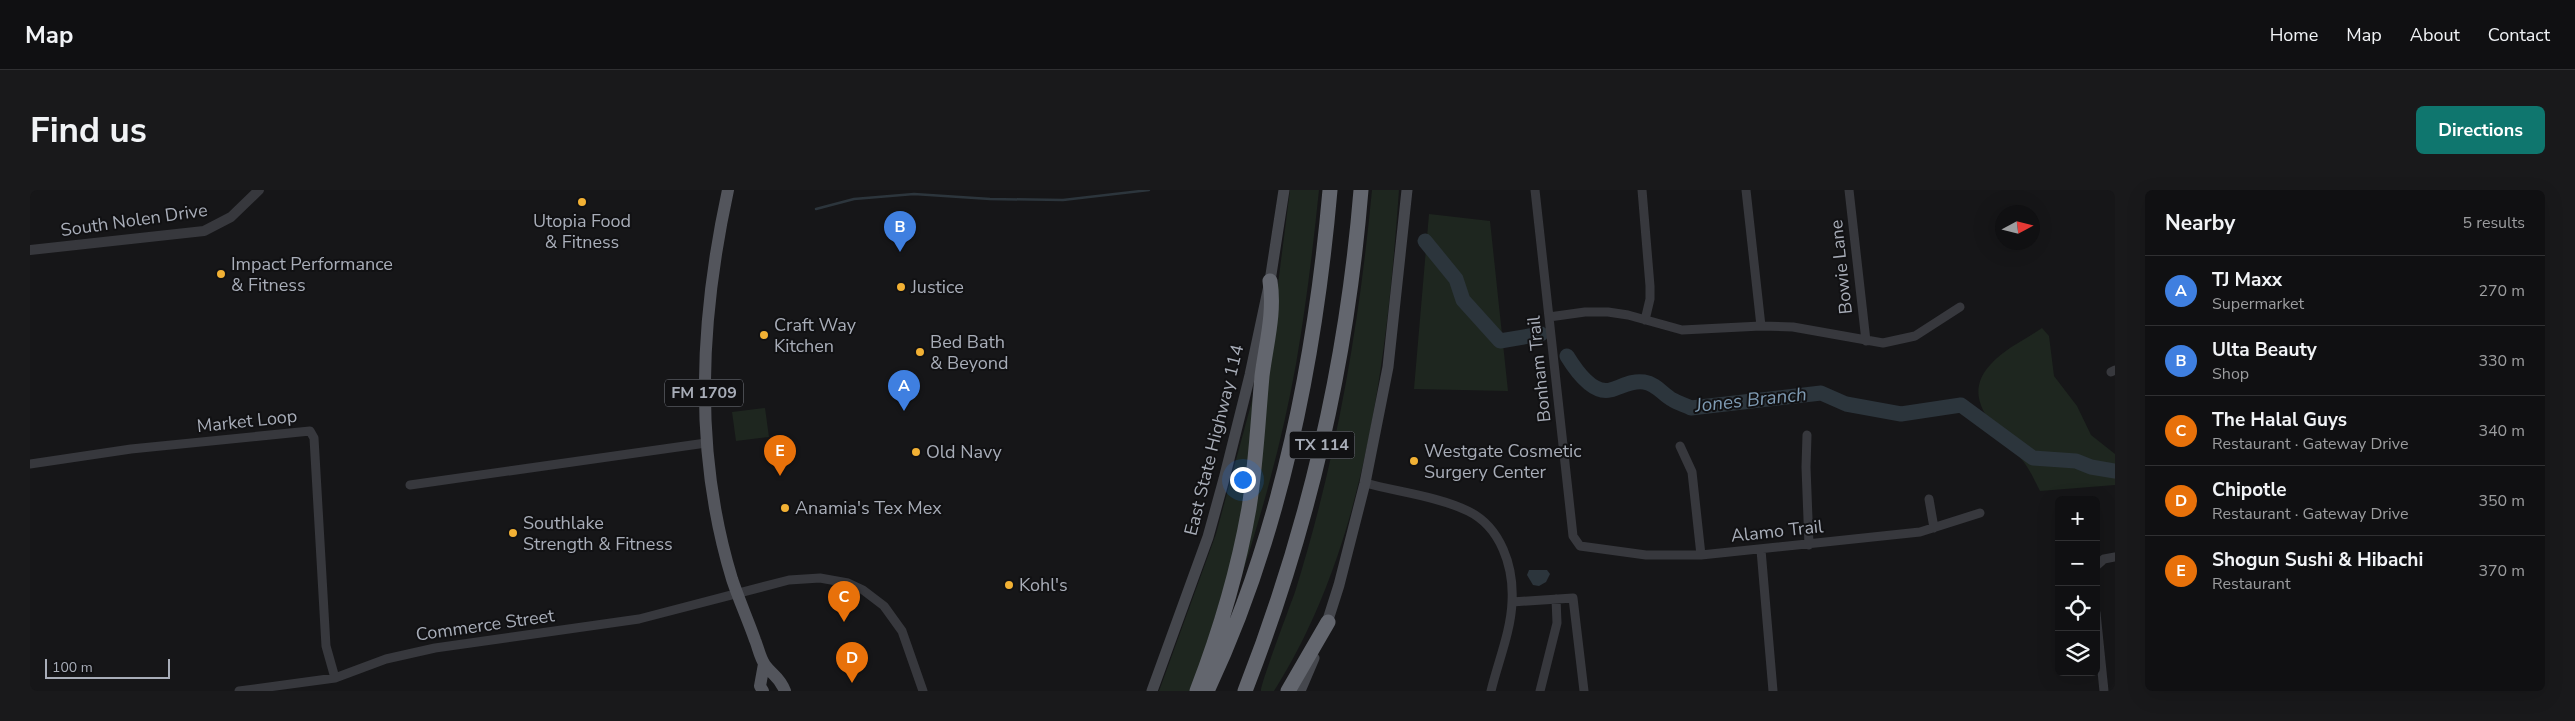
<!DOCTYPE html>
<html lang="en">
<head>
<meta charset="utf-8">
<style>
	:root { --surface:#101012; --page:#19191b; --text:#f1f3f6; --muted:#9c9d9f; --line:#303032; --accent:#0f766e }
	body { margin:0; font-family:"Nunito Sans",sans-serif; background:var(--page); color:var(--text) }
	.controls { position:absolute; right:15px; bottom:15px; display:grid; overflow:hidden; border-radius:8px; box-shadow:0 5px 20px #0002 }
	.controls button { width:45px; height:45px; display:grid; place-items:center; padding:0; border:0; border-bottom:1px solid var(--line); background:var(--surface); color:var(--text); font:25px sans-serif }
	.compass { position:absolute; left:1965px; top:15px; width:45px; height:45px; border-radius:50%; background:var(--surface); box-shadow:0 5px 20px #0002; rotate:83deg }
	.scale { position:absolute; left:15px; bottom:12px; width:125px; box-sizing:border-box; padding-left:5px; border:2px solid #a8adb8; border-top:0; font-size:14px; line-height:18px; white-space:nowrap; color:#a8adb8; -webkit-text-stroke:4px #111113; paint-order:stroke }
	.you { position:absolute; left:1212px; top:289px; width:18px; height:18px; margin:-12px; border:4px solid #fff; border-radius:50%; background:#1a73e8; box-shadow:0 0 0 8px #1a73e833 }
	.badge { display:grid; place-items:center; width:32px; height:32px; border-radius:50%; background:var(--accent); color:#fff; font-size:16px; font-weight:700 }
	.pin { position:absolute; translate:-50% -41px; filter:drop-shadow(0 1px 2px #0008) }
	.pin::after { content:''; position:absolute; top:26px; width:18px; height:15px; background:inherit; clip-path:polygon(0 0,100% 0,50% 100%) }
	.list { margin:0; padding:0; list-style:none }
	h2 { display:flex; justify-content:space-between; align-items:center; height:65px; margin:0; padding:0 20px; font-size:21px }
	h2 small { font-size:16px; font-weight:400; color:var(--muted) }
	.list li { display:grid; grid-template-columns:32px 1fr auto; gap:15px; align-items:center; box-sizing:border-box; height:70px; padding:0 20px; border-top:1px solid var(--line) }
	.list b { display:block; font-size:19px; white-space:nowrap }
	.list p { margin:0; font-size:16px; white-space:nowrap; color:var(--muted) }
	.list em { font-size:16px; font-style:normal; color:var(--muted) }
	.icon { flex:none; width:28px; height:28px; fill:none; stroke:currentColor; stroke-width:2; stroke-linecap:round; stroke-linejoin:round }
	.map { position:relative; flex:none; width:2085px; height:501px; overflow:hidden; border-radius:8px }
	header { display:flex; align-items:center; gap:30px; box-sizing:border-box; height:70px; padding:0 25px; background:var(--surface); border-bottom:1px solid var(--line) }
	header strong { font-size:24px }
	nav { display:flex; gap:28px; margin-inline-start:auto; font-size:18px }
	.intro { display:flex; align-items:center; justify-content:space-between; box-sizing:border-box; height:120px; padding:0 30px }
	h1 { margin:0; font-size:35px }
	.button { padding:12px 22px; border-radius:8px; background:var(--accent); color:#fff; font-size:18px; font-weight:700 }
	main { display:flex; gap:30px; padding:0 30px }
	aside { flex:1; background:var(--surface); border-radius:8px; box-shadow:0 5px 20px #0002 }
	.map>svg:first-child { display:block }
	.green { fill:#1e261f }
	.water { fill:#2c353c }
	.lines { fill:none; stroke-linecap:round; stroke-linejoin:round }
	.stream { stroke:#2c353c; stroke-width:2.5 }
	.river { stroke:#2c353c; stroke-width:15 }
	.minor { stroke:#37383d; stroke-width:9 }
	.tertiary { stroke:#37383d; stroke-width:10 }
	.secondary { stroke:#45474d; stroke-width:11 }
	.primary { stroke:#53555c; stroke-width:12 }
	.motorway { stroke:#63666e; stroke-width:15 }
	.poi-dot { fill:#f2b134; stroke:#111113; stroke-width:2 }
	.labels { text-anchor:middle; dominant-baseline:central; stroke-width:4; stroke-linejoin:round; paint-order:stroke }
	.shield { fill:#111113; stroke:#7b7e86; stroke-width:1 }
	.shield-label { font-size:16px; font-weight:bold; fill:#a8adb8 }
	.street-label { font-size:18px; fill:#a8adb8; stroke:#111113 }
	.poi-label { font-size:18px; fill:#a8adb8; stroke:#111113; text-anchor:start }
	.water-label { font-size:19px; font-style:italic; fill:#7f9bb3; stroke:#111113 }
</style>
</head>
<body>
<header>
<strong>Map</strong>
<nav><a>Home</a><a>Map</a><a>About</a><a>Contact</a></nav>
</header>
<div class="intro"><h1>Find us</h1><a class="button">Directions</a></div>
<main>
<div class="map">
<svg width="2085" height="501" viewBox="0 0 2085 501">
	<rect width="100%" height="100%" fill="#161618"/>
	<!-- green -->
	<path class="green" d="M 1260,0 L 1289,0 C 1283,58 1276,116 1266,174 C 1253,247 1233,320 1210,391 Z
		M 1342,0 L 1369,0 C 1357,167 1336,356 1244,501 L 1231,501 C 1230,495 1260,416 1265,402 C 1306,271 1329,137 1342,0 Z
		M 1399,24 L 1460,31 L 1478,201 L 1384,199 Z
		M 2012,138 L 2019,146 L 2024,186 L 2047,216 L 2061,245 L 2085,264 L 2085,295 L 2010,301 C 2005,291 2000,280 1993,271 C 1970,242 1927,210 1961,174 C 1974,159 1996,149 2012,138 Z
		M 1223,207 L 1226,207 L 1219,279 L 1204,365 L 1162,501 L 1129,501 L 1186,344 Z
		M 735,218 L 739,247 L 706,251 L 702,222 Z"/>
	<!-- water -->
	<path class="water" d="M 1499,380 L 1517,380 L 1520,384 L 1516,392 L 1509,396 L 1503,395 L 1497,385 Z"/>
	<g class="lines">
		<!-- stream -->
		<path class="stream" d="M 786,19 L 824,9 L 884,4 L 960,9 L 1033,10 L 1119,0"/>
		<!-- river -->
		<path class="river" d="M 1395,51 L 1426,89 L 1433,110 L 1470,151 L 1511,144
			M 1537,166 C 1545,179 1562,204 1580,200 C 1592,197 1601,190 1614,192 C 1627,194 1632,204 1643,210 C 1648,213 1655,215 1661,218 L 1791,203 L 1816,214 L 1871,224 L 1931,215 L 2003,268 L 2046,271 L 2061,277 L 2085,281"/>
		<!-- minor -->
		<path class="minor" d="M 1505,0 L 1543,346 L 1550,356 L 1616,365 L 1671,365 L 1890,342 L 1950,323
			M 1612,0 L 1620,96 L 1620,109 L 1615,130
			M 1716,0 L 1731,136
			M 1819,0 L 1836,151
			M 1519,127 L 1555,122 L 1578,122 L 1598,125 L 1652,140 L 1731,136 L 1763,137 L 1853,153 L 1885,146 L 1930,117
			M 2081,182 L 2085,180
			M 1777,245 L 1776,277 L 1779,355
			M 1650,256 L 1662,282 L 1671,365
			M 0,274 L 101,259 L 280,241 L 284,248 L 296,456 L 305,488
			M 1335,293 C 1368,302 1407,306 1438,321 C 1471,337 1484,377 1482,412 C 1481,441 1468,472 1461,501
			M 380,295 L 676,253
			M 1899,309 L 1904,338
			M 1731,360 L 1743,501
			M 2066,376 L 2074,369 L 2085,367
			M 1482,412 L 1543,408 L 1554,501
			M 2066,423 L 2074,501
			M 209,501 L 305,488 L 356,469 L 405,458 L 609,429 L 759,390 L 790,388 L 818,393 L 833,400 L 854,416 L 872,441 L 893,501
			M 1510,501 L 1527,433 L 1526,409"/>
		<!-- tertiary -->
		<path class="tertiary" d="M 0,60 L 174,41 L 201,27 L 229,0"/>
		<!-- secondary -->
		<path class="secondary" d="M 1295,439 L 1309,395 L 1335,293 L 1358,177 L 1377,0
			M 1122,501 L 1178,347 L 1194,289 L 1220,185 L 1240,91 L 1254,0
			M 1270,501 L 1284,468"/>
		<!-- primary -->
		<path class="primary" d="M 698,0 C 670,129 663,261 702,389 C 709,410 718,430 725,450 C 728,457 730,468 735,475 C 743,486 749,486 755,501
			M 733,501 L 730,496 L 734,474"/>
		<!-- motorway -->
		<path class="motorway" d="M 1167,501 C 1190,441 1208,381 1219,318 C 1226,274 1228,230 1232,186 C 1236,154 1245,123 1240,91
			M 1177,501 C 1251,345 1285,171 1300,0
			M 1215,501 C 1278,340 1317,172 1331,0
			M 1258,501 L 1298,432"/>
	</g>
	<!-- markers -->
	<g class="poi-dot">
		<circle cx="552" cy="12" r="5"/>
		<circle cx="191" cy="84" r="5"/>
		<circle cx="871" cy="97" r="5"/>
		<circle cx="734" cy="145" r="5"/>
		<circle cx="890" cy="162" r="5"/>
		<circle cx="886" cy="262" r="5"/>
		<circle cx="1384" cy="271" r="5"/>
		<circle cx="755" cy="318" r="5"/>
		<circle cx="483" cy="343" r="5"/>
		<circle cx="979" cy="395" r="5"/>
	</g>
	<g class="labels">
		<!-- shield labels -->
		<g class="shield">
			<rect x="635" y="189.5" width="78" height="27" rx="4"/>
			<rect x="1259.5" y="241.5" width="65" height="27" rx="4"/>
		</g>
		<g class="shield-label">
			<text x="674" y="203">FM 1709</text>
			<text x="1292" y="255">TX 114</text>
		</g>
		<!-- street labels -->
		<g class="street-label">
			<text transform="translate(104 30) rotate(-8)">South Nolen Drive</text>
			<text transform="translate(1811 77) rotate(-96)">Bowie Lane</text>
			<text transform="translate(1509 179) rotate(-96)">Bonham Trail</text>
			<text transform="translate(217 231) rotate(-6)">Market Loop</text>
			<text transform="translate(1184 250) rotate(-76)">East State Highway 114</text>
			<text transform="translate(1747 341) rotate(-6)">Alamo Trail</text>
			<text transform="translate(455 435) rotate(-8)">Commerce Street</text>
		</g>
		<!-- poi labels -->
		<g class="poi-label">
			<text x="552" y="31" text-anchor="middle">Utopia Food<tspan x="552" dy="21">&amp; Fitness</tspan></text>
			<text x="201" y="74">Impact Performance<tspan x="201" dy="21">&amp; Fitness</tspan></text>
			<text x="881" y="97">Justice</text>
			<text x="744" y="135">Craft Way<tspan x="744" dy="21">Kitchen</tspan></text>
			<text x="900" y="152">Bed Bath<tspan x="900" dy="21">&amp; Beyond</tspan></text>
			<text x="1394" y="261">Westgate Cosmetic<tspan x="1394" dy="21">Surgery Center</tspan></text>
			<text x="896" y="262">Old Navy</text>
			<text x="765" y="318">Anamia's Tex Mex</text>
			<text x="493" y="333">Southlake<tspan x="493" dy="21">Strength &amp; Fitness</tspan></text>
			<text x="989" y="395">Kohl's</text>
		</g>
		<!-- water labels -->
		<g class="water-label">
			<text transform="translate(1721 210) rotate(-6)">Jones Branch</text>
		</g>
	</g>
</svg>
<div class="controls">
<button>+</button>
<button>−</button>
<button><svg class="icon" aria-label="locate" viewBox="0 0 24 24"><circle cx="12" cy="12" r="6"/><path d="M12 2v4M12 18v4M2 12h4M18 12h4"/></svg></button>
<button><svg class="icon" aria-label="layers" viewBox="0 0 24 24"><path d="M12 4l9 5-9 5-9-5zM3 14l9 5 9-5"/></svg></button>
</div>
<svg class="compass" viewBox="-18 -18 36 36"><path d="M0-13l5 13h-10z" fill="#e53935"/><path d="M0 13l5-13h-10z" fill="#9c9d9f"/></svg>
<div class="scale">100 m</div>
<div class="you"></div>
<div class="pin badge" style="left:874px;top:221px;background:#3f7fe0">A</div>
<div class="pin badge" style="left:870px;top:62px;background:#3f7fe0">B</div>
<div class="pin badge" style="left:814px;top:432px;background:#e8710a">C</div>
<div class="pin badge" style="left:822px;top:493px;background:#e8710a">D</div>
<div class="pin badge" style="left:750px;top:286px;background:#e8710a">E</div>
</div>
<aside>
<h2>Nearby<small>5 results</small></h2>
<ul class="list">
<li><span class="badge" style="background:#3f7fe0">A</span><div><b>TJ Maxx</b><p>Supermarket</p></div><em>270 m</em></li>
<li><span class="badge" style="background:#3f7fe0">B</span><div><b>Ulta Beauty</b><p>Shop</p></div><em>330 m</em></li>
<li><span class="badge" style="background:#e8710a">C</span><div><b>The Halal Guys</b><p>Restaurant · Gateway Drive</p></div><em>340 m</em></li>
<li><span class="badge" style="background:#e8710a">D</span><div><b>Chipotle</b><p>Restaurant · Gateway Drive</p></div><em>350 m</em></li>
<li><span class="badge" style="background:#e8710a">E</span><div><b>Shogun Sushi &amp; Hibachi</b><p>Restaurant</p></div><em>370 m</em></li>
</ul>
</aside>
</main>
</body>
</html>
